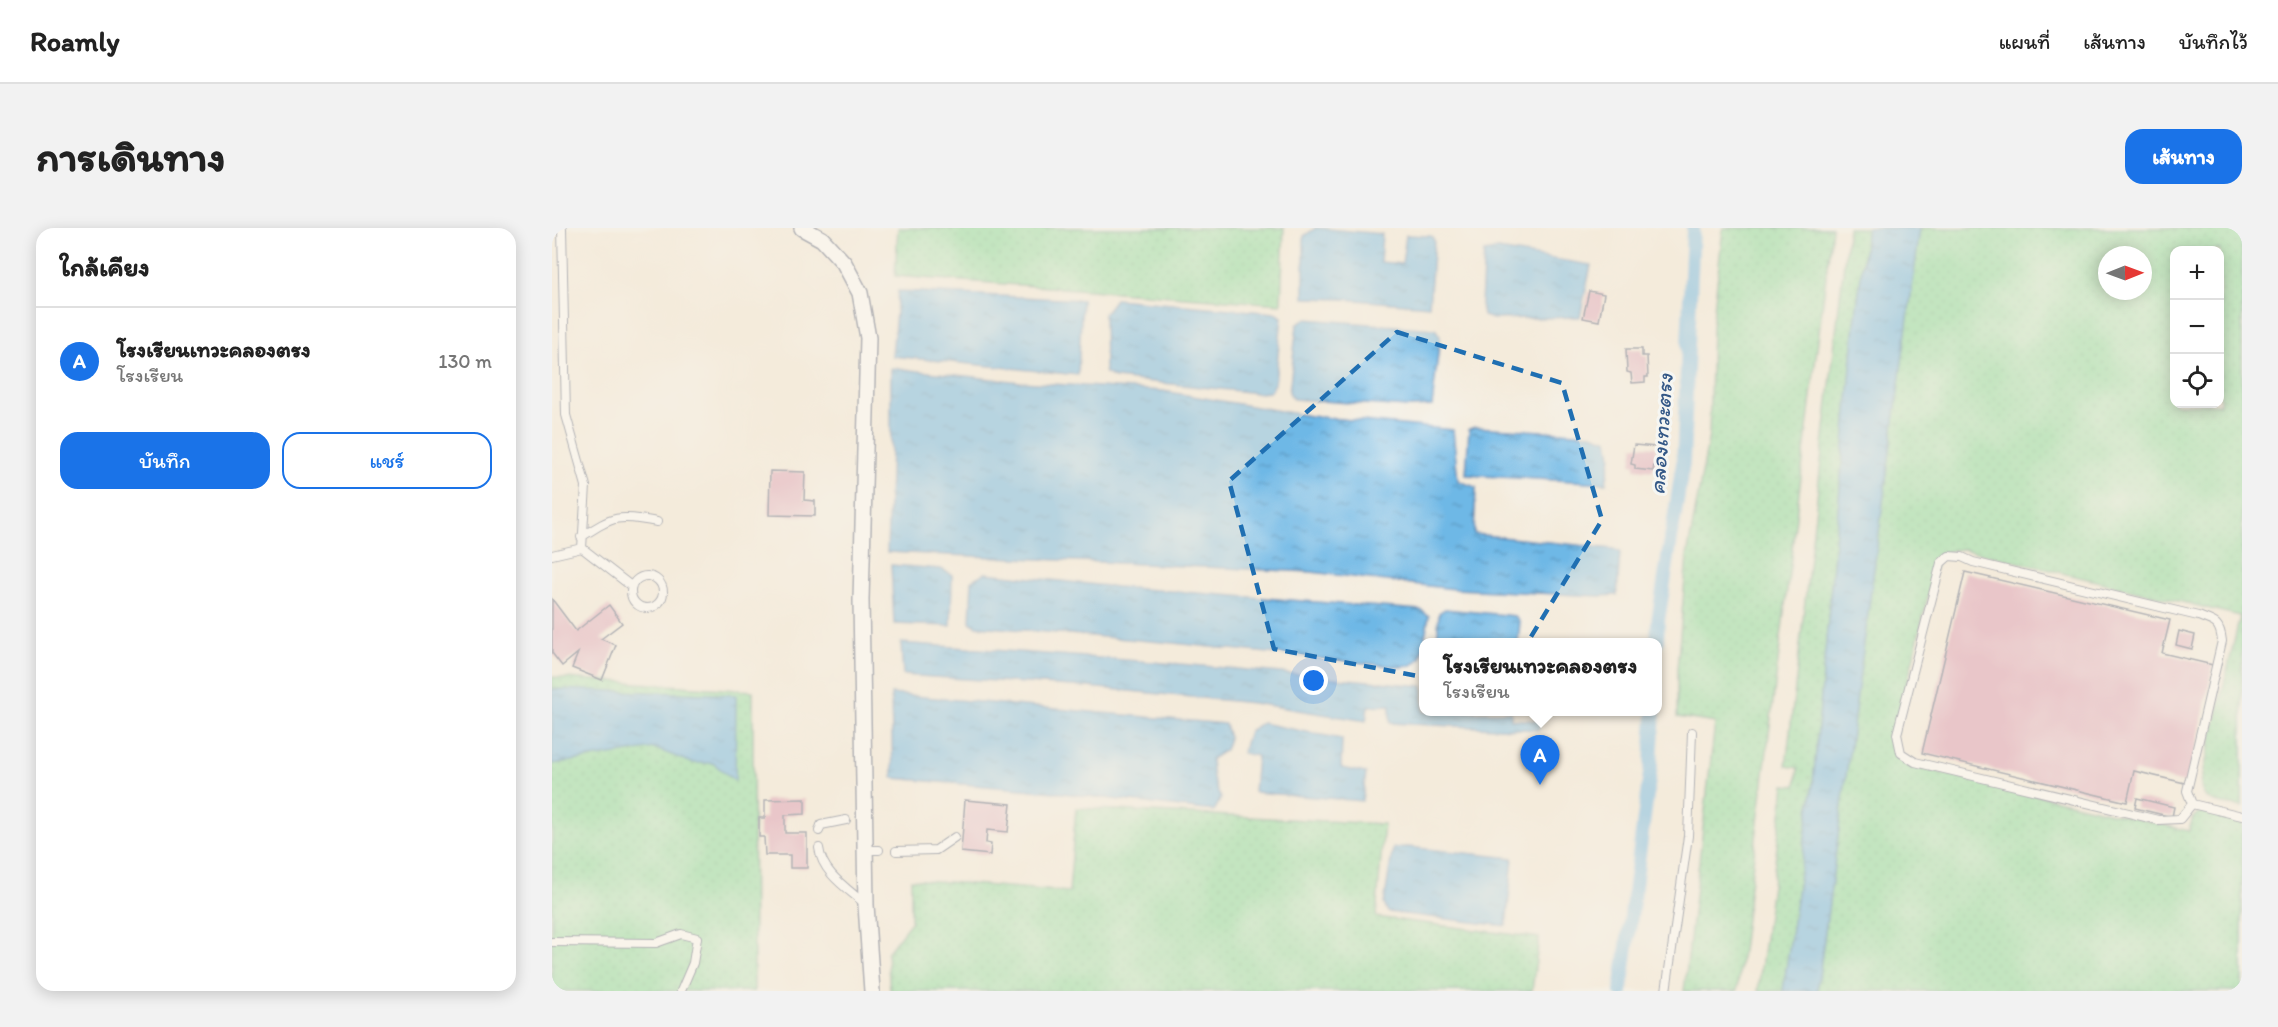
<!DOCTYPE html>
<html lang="th">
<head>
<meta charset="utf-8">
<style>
	:root { --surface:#fff; --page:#f2f2f2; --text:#222; --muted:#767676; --line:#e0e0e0; --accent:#1a73e8 }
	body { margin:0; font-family:Itim,"Playpen Sans Thai",sans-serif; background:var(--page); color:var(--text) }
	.controls { position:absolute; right:18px; top:18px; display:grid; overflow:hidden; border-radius:12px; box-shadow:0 3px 15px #0003 }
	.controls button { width:54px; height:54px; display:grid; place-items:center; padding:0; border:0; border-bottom:2px solid var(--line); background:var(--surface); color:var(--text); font:30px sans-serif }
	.compass { position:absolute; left:1546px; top:18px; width:54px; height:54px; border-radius:50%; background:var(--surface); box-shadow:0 3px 15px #0003; rotate:89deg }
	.you { position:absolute; left:762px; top:453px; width:21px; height:21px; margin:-15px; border:4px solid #fff; border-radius:50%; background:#1a73e8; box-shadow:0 0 0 9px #1a73e833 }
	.badge { display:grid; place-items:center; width:39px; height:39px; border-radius:50%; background:var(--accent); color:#fff; font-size:20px; font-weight:700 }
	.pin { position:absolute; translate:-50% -50px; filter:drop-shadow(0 2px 3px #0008) }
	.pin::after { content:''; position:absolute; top:32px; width:21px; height:18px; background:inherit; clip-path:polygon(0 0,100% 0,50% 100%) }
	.popup { position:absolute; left:867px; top:410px; width:243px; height:78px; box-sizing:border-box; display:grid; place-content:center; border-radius:12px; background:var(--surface); filter:drop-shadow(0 2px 4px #0005); font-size:20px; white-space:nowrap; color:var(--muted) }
	.popup b { font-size:22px; color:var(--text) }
	.popup::after { content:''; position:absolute; left:50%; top:100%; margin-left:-12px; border:12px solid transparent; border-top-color:var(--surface) }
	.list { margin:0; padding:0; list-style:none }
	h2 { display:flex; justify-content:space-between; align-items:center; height:78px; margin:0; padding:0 24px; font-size:26px }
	h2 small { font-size:20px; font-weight:400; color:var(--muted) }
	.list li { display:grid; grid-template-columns:39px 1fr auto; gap:18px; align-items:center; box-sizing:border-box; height:108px; padding:0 24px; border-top:2px solid var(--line) }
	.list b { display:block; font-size:22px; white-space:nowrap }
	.list p { margin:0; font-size:20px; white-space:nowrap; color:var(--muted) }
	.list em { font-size:20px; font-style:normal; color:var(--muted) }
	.actions { display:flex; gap:12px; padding:18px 24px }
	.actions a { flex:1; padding:14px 0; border:2px solid var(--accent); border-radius:18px; text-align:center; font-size:21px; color:var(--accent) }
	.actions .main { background:var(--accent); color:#fff }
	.icon { flex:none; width:33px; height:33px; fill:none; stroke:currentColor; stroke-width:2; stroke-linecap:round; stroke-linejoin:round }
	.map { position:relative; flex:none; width:1690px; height:763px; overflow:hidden; border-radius:18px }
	header { display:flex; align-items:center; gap:36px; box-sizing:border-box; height:84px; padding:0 30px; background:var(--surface); border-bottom:2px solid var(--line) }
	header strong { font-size:28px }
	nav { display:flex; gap:33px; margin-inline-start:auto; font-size:21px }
	.intro { display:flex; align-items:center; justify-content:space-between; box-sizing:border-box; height:144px; padding:0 36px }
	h1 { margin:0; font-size:42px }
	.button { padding:15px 27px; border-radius:18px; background:var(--accent); color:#fff; font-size:21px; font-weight:700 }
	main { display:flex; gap:36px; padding:0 36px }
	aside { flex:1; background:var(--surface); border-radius:18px; box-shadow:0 3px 15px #0003 }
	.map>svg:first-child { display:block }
	.grass { fill:url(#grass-dots); stroke:#52867e; stroke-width:1.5; fill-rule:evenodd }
	.water { fill:url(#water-ripples); stroke:#4474a2; stroke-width:1.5 }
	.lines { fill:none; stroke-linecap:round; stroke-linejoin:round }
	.canal { stroke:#6eb8e6; stroke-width:14 }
	.building { fill:#dc9ab4 }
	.lane-casing { stroke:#67718a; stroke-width:10 }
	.street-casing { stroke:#67718a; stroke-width:18 }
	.lane { stroke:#fff; stroke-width:8 }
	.street { stroke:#fff; stroke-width:15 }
	.marked { fill:none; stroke:#1f6fb2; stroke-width:4.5; stroke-dasharray:12 8; stroke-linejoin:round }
	.labels { text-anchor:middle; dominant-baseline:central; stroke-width:6; stroke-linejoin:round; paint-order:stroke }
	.water-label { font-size:22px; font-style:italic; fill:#345887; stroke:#f6f6f2 }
</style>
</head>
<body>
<header>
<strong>Roamly</strong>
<nav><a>แผนที่</a><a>เส้นทาง</a><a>บันทึกไว้</a></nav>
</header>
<div class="intro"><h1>การเดินทาง</h1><a class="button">เส้นทาง</a></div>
<main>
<aside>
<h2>ใกล้เคียง<small></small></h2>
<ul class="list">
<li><span class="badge">A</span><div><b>โรงเรียนเทวะคลองตรง</b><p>โรงเรียน</p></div><em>130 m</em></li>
</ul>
<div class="actions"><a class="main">บันทึก</a><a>แชร์</a></div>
</aside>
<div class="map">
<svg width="1690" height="763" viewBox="0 0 1690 763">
	<defs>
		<pattern id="grass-dots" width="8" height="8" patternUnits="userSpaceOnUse" patternTransform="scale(1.5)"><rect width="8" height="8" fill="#88dd9f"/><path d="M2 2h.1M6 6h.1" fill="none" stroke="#75be8b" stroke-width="1.8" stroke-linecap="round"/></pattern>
		<pattern id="water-ripples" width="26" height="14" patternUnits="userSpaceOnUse" patternTransform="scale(1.5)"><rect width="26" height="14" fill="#6eb8e6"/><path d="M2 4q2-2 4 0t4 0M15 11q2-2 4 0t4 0" fill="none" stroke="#5a96be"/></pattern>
	</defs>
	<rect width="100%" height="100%" fill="#f6f6f2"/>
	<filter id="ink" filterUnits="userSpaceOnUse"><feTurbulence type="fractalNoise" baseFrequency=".0167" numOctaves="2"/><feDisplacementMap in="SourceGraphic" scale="12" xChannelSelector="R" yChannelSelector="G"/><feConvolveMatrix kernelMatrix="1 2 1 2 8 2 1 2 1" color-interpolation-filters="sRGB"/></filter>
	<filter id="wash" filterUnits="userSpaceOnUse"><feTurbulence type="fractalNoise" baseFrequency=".008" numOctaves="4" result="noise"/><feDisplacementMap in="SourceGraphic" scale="24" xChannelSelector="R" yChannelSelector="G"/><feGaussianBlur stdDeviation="1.35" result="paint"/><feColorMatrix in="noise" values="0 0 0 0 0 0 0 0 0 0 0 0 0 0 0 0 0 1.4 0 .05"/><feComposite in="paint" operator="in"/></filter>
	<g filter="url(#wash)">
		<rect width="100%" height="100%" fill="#f4ebdb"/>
		<!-- grass -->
		<path class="grass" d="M 346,0 L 732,0 L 729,76 L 343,48 Z
			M 1171,0 L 1280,0 L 1185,763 L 1132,763 L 1163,495 L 1125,489 L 1125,441 L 1135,328 L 1157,207 L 1160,99 Z
			M 1296,0 L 1315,0 L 1303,96 L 1261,556 L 1231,763 L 1206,763 L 1233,557 L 1244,558 L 1246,540 L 1234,538 Z
			M 1368,0 L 1690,0 L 1690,579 C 1672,575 1648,577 1649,555 L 1688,388 L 1411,321 C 1398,322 1391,323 1384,334 L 1342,512 C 1343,525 1345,530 1356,537 L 1637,603 C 1638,599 1639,593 1642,589 C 1650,577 1678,589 1690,592 L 1690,763 L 1265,763 ZM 1622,22 L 1668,22 L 1668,176 L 1622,176 ZM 1555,27 L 1591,27 L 1591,63 L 1555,63 Z
			M 0,449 L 201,463 L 202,763 L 0,763 Z
			M 524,580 L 832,596 L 824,689 L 987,710 L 980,763 L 338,763 L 335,725 L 359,694 L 359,651 L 517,664 Z"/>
		<!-- water -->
		<path class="water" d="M 764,0 L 830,6 L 828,34 L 850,36 L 854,7 L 879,8 L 882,12 L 877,78 L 792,71 L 752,70 L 752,8 Z
			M 1315,0 L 1368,0 L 1265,763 L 1231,763 L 1261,556 L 1303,96 Z
			M 946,22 L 1039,37 L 1028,89 L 941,91 L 931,88 L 929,76 L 932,24 Z
			M 346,63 L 530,72 L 526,147 L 340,128 Z
			M 563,71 L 723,85 L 730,89 L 723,155 L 718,164 L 706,165 L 563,150 L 553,145 L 552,86 Z
			M 753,91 L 883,101 L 888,108 L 880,178 L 856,179 L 741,171 L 737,164 L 745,97 Z
			M 339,140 L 469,154 L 611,163 L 758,188 L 901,202 L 906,253 L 924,259 L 922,306 L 1061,321 L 1068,324 L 1065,367 L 1047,368 L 902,361 L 759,344 L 335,324 L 339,222 Z
			M 923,199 L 1040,206 L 1056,212 L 1059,228 L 1054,255 L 914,247 L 917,201 Z
			M 339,337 L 389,341 L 400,347 L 399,398 L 342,396 Z
			M 433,345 L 565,359 L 869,382 L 877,388 L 869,430 L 860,437 L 848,439 L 621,415 L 425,398 L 418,394 L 420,352 Z
			M 893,381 L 963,388 L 968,394 L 966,414 L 885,414 L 887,385 Z
			M 349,415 L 640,437 L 871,458 L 871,484 L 959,484 L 959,491 L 988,493 L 987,502 L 838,495 L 838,477 L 816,478 L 814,493 L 701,475 L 536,459 L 351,447 Z
			M 0,461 L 184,467 L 183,553 L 161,535 L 140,535 L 102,520 L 0,536 Z
			M 339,466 L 673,496 L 677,510 L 673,522 L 659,531 L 661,551 L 669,571 L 662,583 L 502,564 L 341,550 Z
			M 710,495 L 790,511 L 789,540 L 814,545 L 810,573 L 702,564 L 705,528 L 690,525 L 697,503 Z
			M 855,619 L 961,630 L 954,698 L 836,684 L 832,676 L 841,620 Z"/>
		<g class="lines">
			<!-- canal -->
			<path class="canal" d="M 1105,414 L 1106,393 L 1131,235 L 1141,0
				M 1069,763 L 1099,537 L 1102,484"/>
		</g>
		<g id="blocks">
			<!-- building -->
			<path class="building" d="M 1037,63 L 1052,66 L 1047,93 L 1031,90 Z
				M 1074,121 L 1090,121 L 1090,128 L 1095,128 L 1096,149 L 1093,149 L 1093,154 L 1080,155 L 1079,145 L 1075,144 Z
				M 1082,217 L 1104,219 L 1103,226 L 1107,228 L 1106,237 L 1102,237 L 1101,243 L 1083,241 L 1083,237 L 1079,236 Z
				M 218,243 L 253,244 L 252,272 L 263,273 L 263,288 L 217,287 Z
				M 1413,344 L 1618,392 L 1610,425 L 1661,437 L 1637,556 L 1582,543 L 1575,574 L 1370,525 Z
				M 0,371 L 24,403 L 57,377 L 70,395 L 49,411 L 64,417 L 50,452 L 20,440 L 26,425 L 10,438 L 0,425 Z
				M 1627,403 L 1643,407 L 1640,421 L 1624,417 Z
				M 1585,570 L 1622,579 L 1620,589 L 1583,580 Z
				M 253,571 L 253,586 L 233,587 L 233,605 L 255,605 L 255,640 L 238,640 L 238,627 L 213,627 L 212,609 L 207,609 L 207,590 L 213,590 L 213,572 Z
				M 413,572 L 459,576 L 456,604 L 435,602 L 434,615 L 439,616 L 438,627 L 409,624 Z"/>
		</g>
	</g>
	<g filter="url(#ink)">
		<use href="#blocks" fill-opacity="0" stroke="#67718a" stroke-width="1.5"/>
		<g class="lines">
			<!-- lane casing -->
			<g class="lane-casing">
				<path id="lane" d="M 29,309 C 64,287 64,287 105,294
					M 30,320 L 79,358
					M 0,327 L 30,320 L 34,258 L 14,187 L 10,0
					M79 364a16 16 0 1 1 32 0a16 16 0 1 1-32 0Z
					M 1640,576 L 1628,591 L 1606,592 L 1363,534 L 1349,525 L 1345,506 L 1389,335 L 1397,328 L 1410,329 L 1421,334 L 1646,388 C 1663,394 1668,394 1670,413 L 1635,563 L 1640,576 L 1690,588
					M 267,603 L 269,597 L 294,592
					M 267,620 C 270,645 295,660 313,676
					M 313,622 L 327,622
					M 344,623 L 384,622 L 403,609
					M 0,714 L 104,715 L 129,706 L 145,710 L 141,735 L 129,763
					M 1114,763 L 1136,608 L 1140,504"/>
			</g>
			<!-- street casing -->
			<g class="street-casing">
				<path id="street" d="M 250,0 L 270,11 L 292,35 L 308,65 L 316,110 L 309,372 L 314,677 L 320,763"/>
			</g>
			<!-- lane -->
			<use href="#lane" class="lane"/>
			<!-- street -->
			<use href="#street" class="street"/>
		</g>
	</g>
	<!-- marked area -->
	<path d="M0 0H1690V763H0ZM 845,104 L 1010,155 L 1050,292 L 946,463 L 722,421 L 677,253 Z" fill="#f4ebdb" fill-opacity=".55" fill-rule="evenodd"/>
	<path class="marked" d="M 845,104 L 1010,155 L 1050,292 L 946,463 L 722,421 L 677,253 Z"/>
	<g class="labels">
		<!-- water labels -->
		<g class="water-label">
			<text transform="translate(1109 206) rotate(-86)">คลองเทวะตรง</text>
		</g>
	</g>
</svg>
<div class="controls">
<button>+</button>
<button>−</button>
<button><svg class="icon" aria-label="locate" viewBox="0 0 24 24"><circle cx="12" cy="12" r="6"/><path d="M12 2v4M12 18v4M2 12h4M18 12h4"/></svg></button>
</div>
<svg class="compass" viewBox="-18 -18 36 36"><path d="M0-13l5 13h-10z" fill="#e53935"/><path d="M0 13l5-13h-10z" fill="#767676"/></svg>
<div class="you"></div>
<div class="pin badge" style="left:988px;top:557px">A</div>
<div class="popup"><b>โรงเรียนเทวะคลองตรง</b>โรงเรียน</div>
</div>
</main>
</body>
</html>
